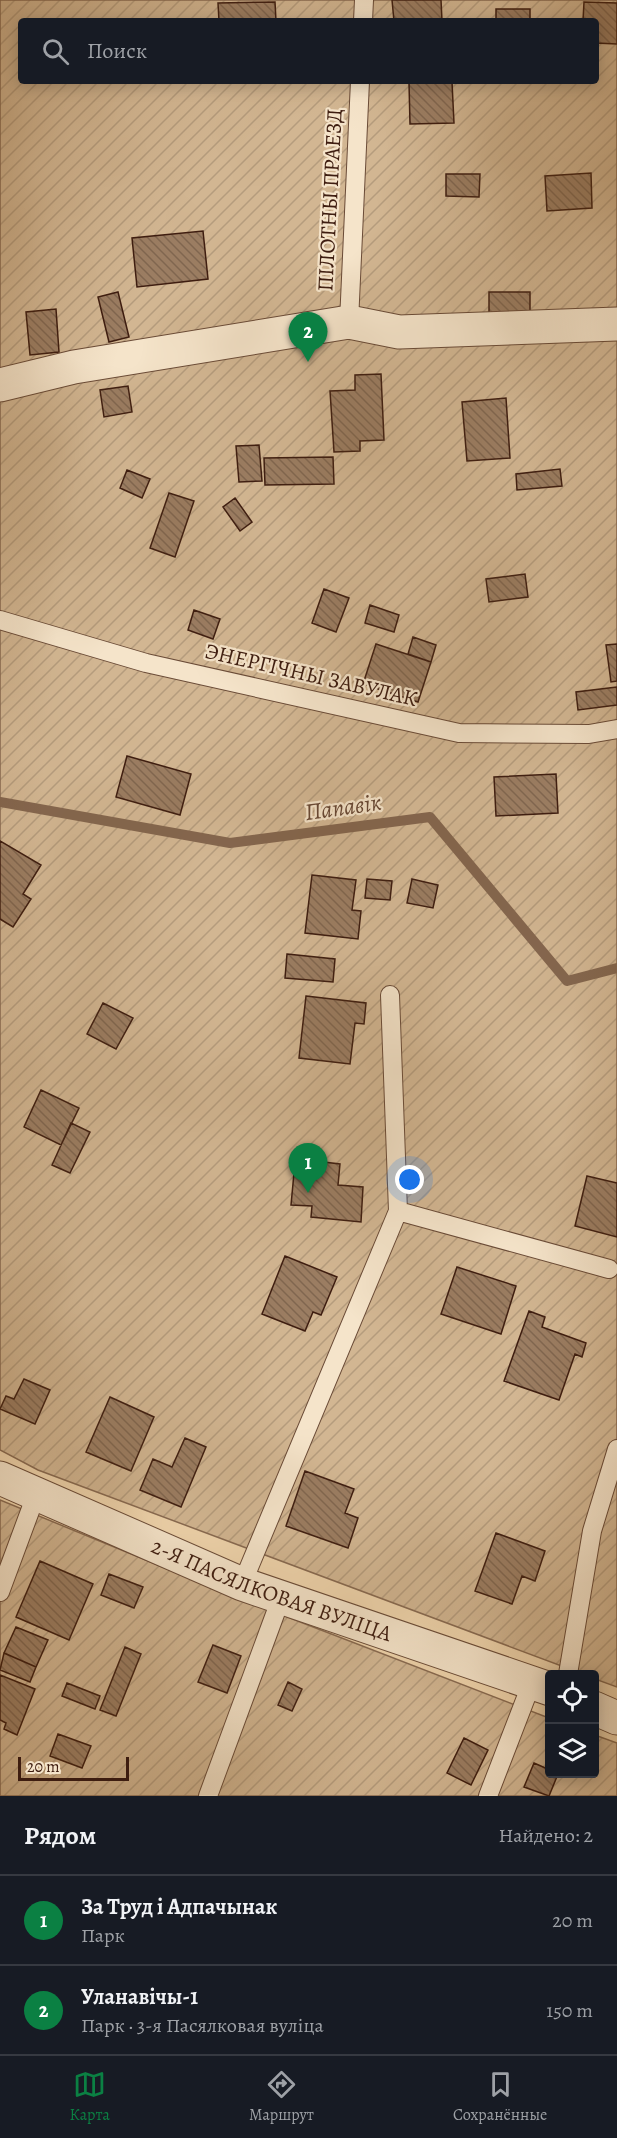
<!DOCTYPE html>
<html lang="ru">
<head>
<meta charset="utf-8">
<style>
	:root { --surface:#171b24; --page:#242831; --text:#f1f3f6; --muted:#9ea1a6; --line:#363941; --accent:#0b8043 }
	body { margin:0; font-family:Alegreya,serif; background:var(--page); color:var(--text) }
	.controls { position:absolute; right:18px; bottom:18px; display:grid; overflow:hidden; border-radius:6px; box-shadow:0 3px 15px #0003 }
	.controls button { width:54px; height:54px; display:grid; place-items:center; padding:0; border:0; border-bottom:2px solid var(--line); background:var(--surface); color:var(--text); font:30px sans-serif }
	.scale { position:absolute; left:18px; bottom:15px; width:111px; box-sizing:border-box; padding-left:6px; border:3px solid #3e1d10; border-top:0; font-size:16px; line-height:21px; white-space:nowrap; color:#3e1d10; -webkit-text-stroke:4px #f5e4ca; paint-order:stroke }
	.you { position:absolute; left:410px; top:1180px; width:21px; height:21px; margin:-15px; border:4px solid #fff; border-radius:50%; background:#1a73e8; box-shadow:0 0 0 9px #1a73e833 }
	.badge { display:grid; place-items:center; width:39px; height:39px; border-radius:50%; background:var(--accent); color:#fff; font-size:20px; font-weight:700 }
	.pin { position:absolute; translate:-50% -50px; filter:drop-shadow(0 2px 3px #0008) }
	.pin::after { content:''; position:absolute; top:32px; width:21px; height:18px; background:inherit; clip-path:polygon(0 0,100% 0,50% 100%) }
	.list { margin:0; padding:0; list-style:none }
	h2 { display:flex; justify-content:space-between; align-items:center; height:78px; margin:0; padding:0 24px; font-size:26px }
	h2 small { font-size:20px; font-weight:400; color:var(--muted) }
	.list li { display:grid; grid-template-columns:39px 1fr auto; gap:18px; align-items:center; box-sizing:border-box; height:90px; padding:0 24px; border-top:2px solid var(--line) }
	.list b { display:block; font-size:22px; white-space:nowrap }
	.list p { margin:0; font-size:20px; white-space:nowrap; color:var(--muted) }
	.list em { font-size:20px; font-style:normal; color:var(--muted) }
	.icon { flex:none; width:33px; height:33px; fill:none; stroke:currentColor; stroke-width:2; stroke-linecap:round; stroke-linejoin:round }
	.map { position:relative; flex:none; width:617px; height:1796px; overflow:hidden }
	.search { position:absolute; background:var(--surface); box-shadow:0 3px 15px #0003; left:18px; right:18px; top:18px; height:66px; display:flex; align-items:center; gap:15px; box-sizing:border-box; padding:0 21px; border-radius:6px; color:var(--muted); font-size:22px }
	.sheet { height:258px; background:var(--surface) }
	nav { display:flex; justify-content:space-around; align-items:center; box-sizing:border-box; height:84px; border-top:2px solid var(--line); background:var(--surface); font-size:16px; color:var(--muted) }
	nav a { display:grid; justify-items:center; gap:3px }
	nav .on { color:var(--accent) }
	.map>svg:first-child { display:block }
	.garden { fill:url(#garden-furrows); stroke:#886a51; stroke-width:1.5; fill-rule:evenodd }
	.lines { fill:none; stroke-linecap:round; stroke-linejoin:round }
	.stream { stroke:#84664e; stroke-width:10 }
	.building { fill:url(#building-back-hatch); stroke:#3e1d10; stroke-width:1.5 }
	.service-casing { stroke:#6a4b37; stroke-width:20 }
	.minor-casing { stroke:#6a4b37; stroke-width:35 }
	.service { stroke:#f5e4ca; stroke-width:18 }
	.minor { stroke:#f5e4ca; stroke-width:33 }
	.labels { text-anchor:middle; dominant-baseline:central; stroke-width:4.5; stroke-linejoin:round; paint-order:stroke }
	.street-label { font-size:22px; fill:#3e1d10; stroke:#f5e4ca }
	.water-label { font-size:24px; font-style:italic; fill:#674734; stroke:#f5e4ca }
</style>
</head>
<body>
<div class="map">
<svg width="617" height="1796" viewBox="0 0 617 1796">
	<defs>
		<pattern id="garden-furrows" width="10" height="10" patternUnits="userSpaceOnUse" patternTransform="scale(1.5)"><rect width="10" height="10" fill="#d2b692"/><path d="M-1 1l2-2M0 10L10 0M9 11l2-2" fill="none" stroke="#b59c7d"/></pattern>
		<pattern id="building-back-hatch" width="6" height="6" patternUnits="userSpaceOnUse" patternTransform="scale(1.5)"><rect width="6" height="6" fill="#9b7d62"/><path d="M-1 5l2 2M0 0l6 6M5-1l2 2" fill="none" stroke="#80664f"/></pattern>
	</defs>
	<rect width="100%" height="100%" fill="#f0d5ad"/>
	<filter id="stains"><feTurbulence type="fractalNoise" baseFrequency=".00333" numOctaves="4"/><feColorMatrix values="0 0 0 0 .2 0 0 0 0 .09 0 0 0 0 .02 0 0 0 .5 -.17"/></filter>
	<radialGradient id="worn" r=".72"><stop offset=".6" stop-color="#630" stop-opacity="0"/><stop offset="1" stop-color="#630" stop-opacity=".3"/></radialGradient>
	<!-- garden -->
	<path class="garden" d="M 0,0 L 617,0 L 617,1687 L 595,1679 L 594,1674 L 583,1674 L 38,1470 L 0,1450 ZM 21,21 L 596,21 L 596,81 L 21,81 Z
		M 0,1500 L 238,1598 L 549,1718 L 550,1774 L 594,1774 L 595,1735 L 617,1743 L 617,1796 L 0,1796 Z"/>
	<g class="lines">
		<!-- stream -->
		<path class="stream" d="M 0,802 L 230,843 L 430,817 L 567,981 L 617,968"/>
	</g>
	<!-- building -->
	<path class="building" d="M 392,0 L 441,0 L 442,21 L 394,21 Z
		M 275,2 L 276,21 L 219,21 L 218,3 Z
		M 584,2 L 617,3 L 617,44 L 596,43 L 596,21 L 583,21 Z
		M 496,9 L 530,9 L 530,21 L 496,21 Z
		M 452,82 L 454,123 L 410,124 L 409,83 Z
		M 591,173 L 592,208 L 547,211 L 545,176 Z
		M 446,174 L 480,174 L 479,197 L 446,196 Z
		M 203,231 L 208,279 L 137,287 L 132,238 Z
		M 118,292 L 129,337 L 109,342 L 98,297 Z
		M 489,292 L 530,292 L 530,317 L 489,317 Z
		M 56,309 L 59,352 L 30,355 L 26,312 Z
		M 381,374 L 384,440 L 360,441 L 360,451 L 334,452 L 330,391 L 355,390 L 355,375 Z
		M 128,386 L 132,412 L 104,417 L 100,390 Z
		M 506,398 L 510,458 L 467,461 L 462,402 Z
		M 259,445 L 262,481 L 239,482 L 236,446 Z
		M 333,457 L 334,484 L 265,485 L 264,458 Z
		M 560,469 L 562,486 L 517,490 L 516,474 Z
		M 127,470 L 150,479 L 142,498 L 120,488 Z
		M 169,493 L 194,501 L 175,557 L 150,548 Z
		M 235,498 L 252,522 L 240,531 L 223,507 Z
		M 525,574 L 528,597 L 489,602 L 486,579 Z
		M 324,589 L 349,598 L 336,632 L 312,623 Z
		M 370,605 L 399,615 L 394,632 L 365,623 Z
		M 194,610 L 220,619 L 213,639 L 188,630 Z
		M 413,637 L 436,645 L 431,662 L 408,654 Z
		M 376,644 L 431,662 L 418,702 L 363,684 Z
		M 617,644 L 617,681 L 611,682 L 606,645 Z
		M 617,687 L 617,705 L 578,710 L 576,692 Z
		M 127,756 L 191,774 L 180,815 L 116,797 Z
		M 556,774 L 558,813 L 496,816 L 494,777 Z
		M 0,841 L 41,865 L 23,894 L 31,899 L 13,927 L 0,919 Z
		M 312,875 L 356,880 L 352,910 L 361,911 L 358,939 L 305,933 Z
		M 367,879 L 392,881 L 390,900 L 365,898 Z
		M 412,879 L 438,885 L 433,908 L 407,903 Z
		M 287,954 L 335,959 L 333,982 L 285,978 Z
		M 306,996 L 366,1003 L 364,1024 L 355,1023 L 350,1064 L 299,1058 Z
		M 103,1003 L 133,1018 L 116,1049 L 87,1034 Z
		M 41,1090 L 79,1108 L 61,1145 L 24,1127 Z
		M 71,1123 L 90,1132 L 70,1173 L 52,1165 Z
		M 315,1161 L 340,1164 L 338,1185 L 363,1187 L 361,1222 L 311,1217 L 312,1206 L 291,1205 L 294,1173 L 313,1174 Z
		M 587,1176 L 617,1183 L 617,1237 L 575,1226 Z
		M 285,1256 L 337,1277 L 321,1315 L 313,1312 L 305,1331 L 262,1314 Z
		M 457,1267 L 516,1286 L 501,1334 L 441,1314 Z
		M 529,1311 L 545,1317 L 542,1327 L 586,1343 L 582,1357 L 575,1354 L 559,1400 L 504,1381 Z
		M 24,1379 L 50,1390 L 35,1424 L 0,1409 L 6,1396 L 14,1399 Z
		M 110,1397 L 154,1417 L 131,1471 L 86,1452 Z
		M 185,1438 L 206,1447 L 181,1507 L 140,1490 L 153,1459 L 172,1467 Z
		M 305,1471 L 354,1489 L 345,1513 L 358,1518 L 348,1548 L 286,1526 Z
		M 496,1533 L 545,1551 L 535,1581 L 522,1576 L 512,1604 L 475,1591 Z
		M 40,1561 L 93,1584 L 69,1640 L 16,1617 Z
		M 109,1574 L 143,1587 L 134,1608 L 101,1595 Z
		M 16,1627 L 48,1640 L 36,1667 L 4,1653 Z
		M 213,1645 L 241,1656 L 227,1693 L 198,1682 Z
		M 125,1647 L 141,1654 L 116,1716 L 100,1710 Z
		M 4,1653 L 36,1667 L 30,1682 L 0,1670 Z
		M 0,1675 L 35,1689 L 17,1735 L 4,1729 L 6,1723 L 0,1720 Z
		M 288,1682 L 302,1689 L 292,1711 L 278,1705 Z
		M 67,1683 L 100,1696 L 95,1709 L 62,1696 Z
		M 58,1734 L 91,1746 L 82,1768 L 50,1756 Z
		M 464,1738 L 488,1750 L 471,1785 L 447,1773 Z
		M 534,1763 L 550,1770 L 550,1774 L 558,1774 L 549,1796 L 524,1787 Z"/>
	<g class="lines">
		<!-- service casing -->
		<g class="service-casing">
			<path id="service" d="M 363,21 L 364,0
				M 349,322 L 360,81
				M 0,620 L 146,663 L 459,733 L 589,734 L 617,729
				M 398,1211 L 609,1269
				M 242,1584 L 398,1211 L 390,995
				M 0,1592 L 36,1495
				M 568,1674 L 592,1531 L 617,1449
				M 208,1796 L 281,1598
				M 488,1796 L 532,1682"/>
		</g>
		<!-- minor casing -->
		<g class="minor-casing">
			<g id="minor">
				<path d="M 0,385 L 74,367 L 349,322 L 399,332 L 617,324"/>
				<path id="s1" d="M 0,1478 L 242,1584 L 550,1689"/>
				<path d="M 594,1708 L 617,1718"/>
			</g>
		</g>
		<!-- service -->
		<use href="#service" class="service"/>
		<!-- minor -->
		<use href="#minor" class="minor"/>
	</g>
	<g class="labels">
		<!-- street labels -->
		<g class="street-label">
			<text transform="translate(330 200) rotate(-87)">ПІЛОТНЫ ПРАЕЗД</text>
			<text transform="translate(311 675) rotate(13)">ЭНЕРГІЧНЫ ЗАВУЛАК</text>
			<text stroke="none"><textPath href="#s1" startOffset="294">2-Я ПАСЯЛКОВАЯ ВУЛІЦА</textPath></text>
		</g>
		<!-- water labels -->
		<g class="water-label">
			<text transform="translate(343 807) rotate(-8)">Папавік</text>
		</g>
	</g>
	<rect width="100%" height="100%" filter="url(#stains)"/>
	<rect width="100%" height="100%" fill="url(#worn)"/>
</svg>
<div class="controls">
<button><svg class="icon" aria-label="locate" viewBox="0 0 24 24"><circle cx="12" cy="12" r="6"/><path d="M12 2v4M12 18v4M2 12h4M18 12h4"/></svg></button>
<button><svg class="icon" aria-label="layers" viewBox="0 0 24 24"><path d="M12 4l9 5-9 5-9-5zM3 14l9 5 9-5"/></svg></button>
</div>
<div class="scale">20 m</div>
<div class="you"></div>
<div class="pin badge" style="left:308px;top:1193px">1</div>
<div class="pin badge" style="left:308px;top:362px">2</div>
<div class="search"><svg class="icon" aria-label="search" viewBox="0 0 24 24"><circle cx="10" cy="10" r="6"/><path d="M15 15l6 6"/></svg>Поиск</div>
</div>
<section class="sheet">
<h2>Рядом<small>Найдено: 2</small></h2>
<ul class="list">
<li><span class="badge">1</span><div><b>За Труд і Адпачынак</b><p>Парк</p></div><em>20 m</em></li>
<li><span class="badge">2</span><div><b>Уланавічы-1</b><p>Парк · 3-я Пасялковая вуліца</p></div><em>150 m</em></li>
</ul>
</section>
<nav>
<a class="on"><svg class="icon" aria-label="map" viewBox="0 0 24 24"><path d="M3 6l6-2 6 2 6-2v14l-6 2-6-2-6 2zM9 4v14M15 6v14"/></svg>Карта</a>
<a><svg class="icon" aria-label="directions" viewBox="0 0 24 24"><path d="M12 3l9 9-9 9-9-9zM9 14v-3h6M13 9l2 2-2 2"/></svg>Маршрут</a>
<a><svg class="icon" aria-label="saved" viewBox="0 0 24 24"><path d="M7 4h10v16l-5-4-5 4z"/></svg>Сохранённые</a>
</nav>
</body>
</html>
